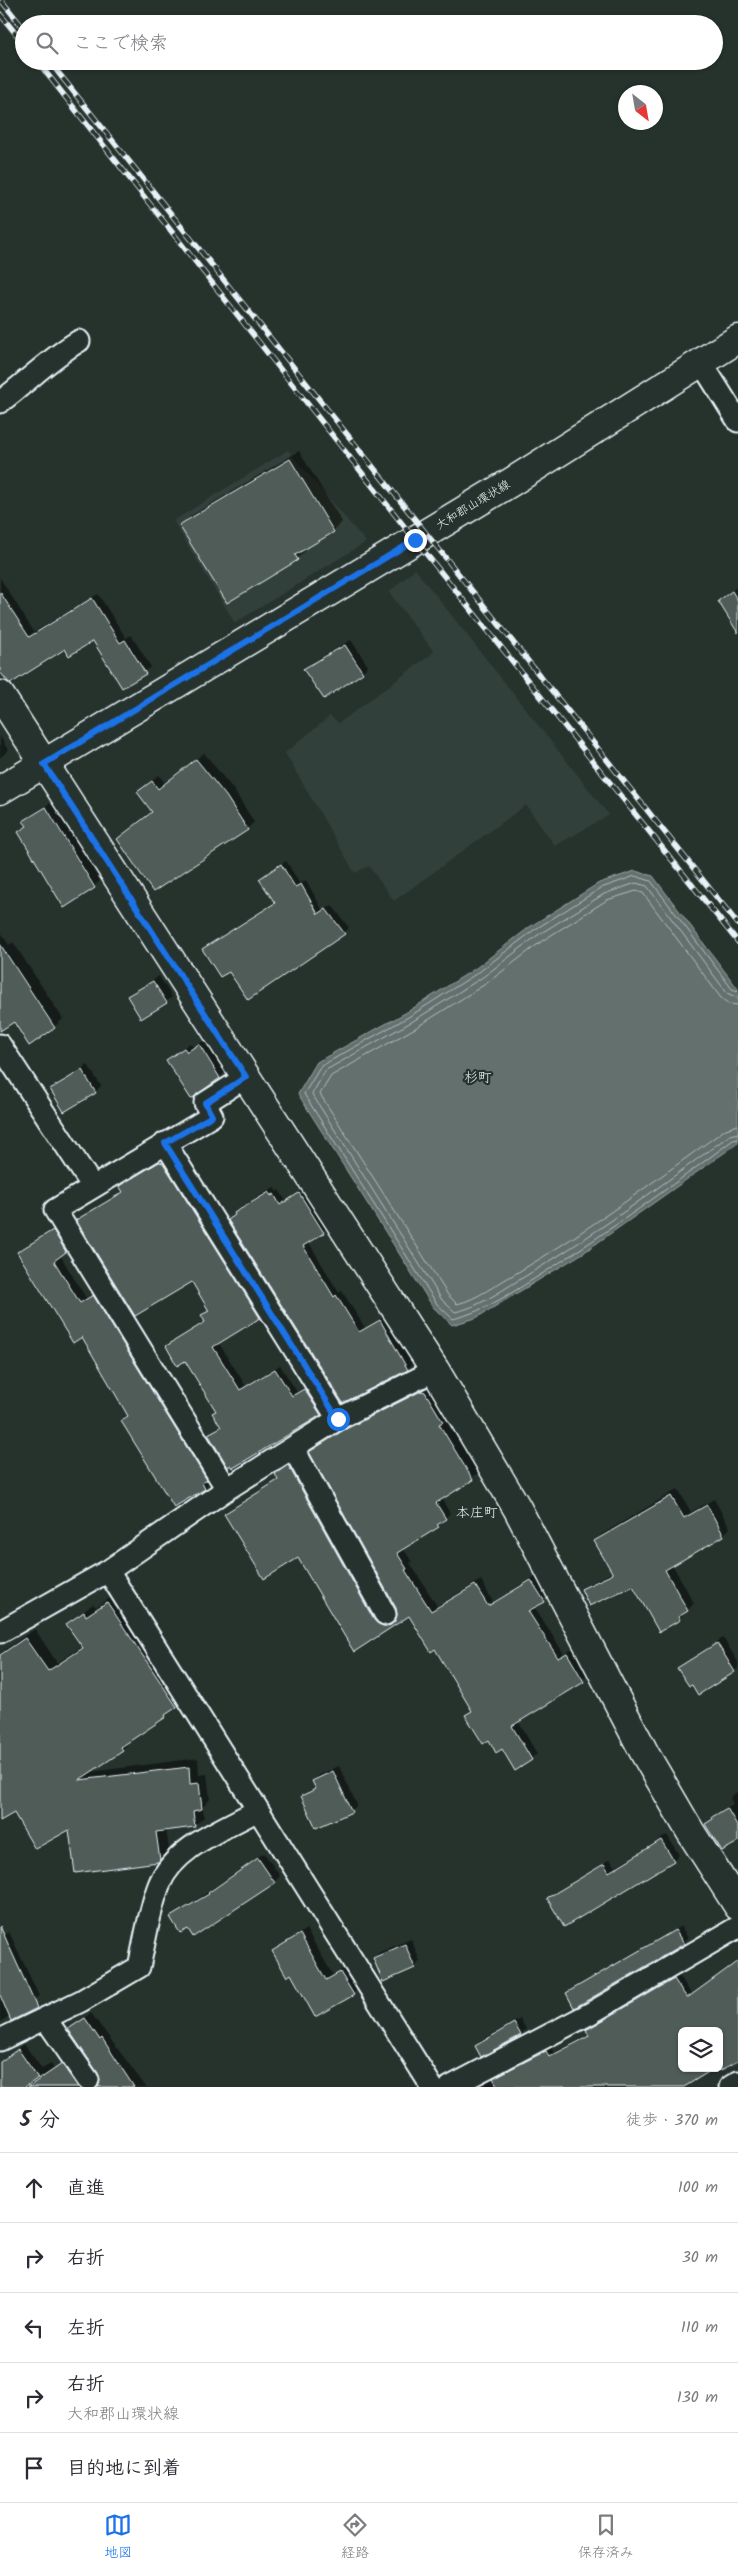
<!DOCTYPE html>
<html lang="ja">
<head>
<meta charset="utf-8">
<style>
	:root { --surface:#fff; --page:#f7f7f7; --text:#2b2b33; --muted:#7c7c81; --line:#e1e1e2; --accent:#1a73e8 }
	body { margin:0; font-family:Kalam,"Klee One",sans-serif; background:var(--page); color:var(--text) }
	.controls { position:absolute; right:15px; bottom:15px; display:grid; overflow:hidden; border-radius:8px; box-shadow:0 1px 4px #0004 }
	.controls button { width:45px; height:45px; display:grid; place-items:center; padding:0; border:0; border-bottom:1px solid var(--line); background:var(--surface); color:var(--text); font:25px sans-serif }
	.compass { position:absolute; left:618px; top:85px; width:45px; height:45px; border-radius:50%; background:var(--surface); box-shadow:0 1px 4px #0004; rotate:149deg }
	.stop { position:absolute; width:15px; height:15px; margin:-11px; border:4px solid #1a73e8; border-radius:50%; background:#fff }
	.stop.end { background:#1a73e8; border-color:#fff; box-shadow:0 1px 5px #0008 }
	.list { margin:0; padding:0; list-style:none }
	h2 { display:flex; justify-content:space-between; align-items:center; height:65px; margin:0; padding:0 20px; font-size:21px }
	h2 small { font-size:16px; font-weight:400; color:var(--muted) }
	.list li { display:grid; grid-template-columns:32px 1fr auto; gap:15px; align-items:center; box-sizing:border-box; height:70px; padding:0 20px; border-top:1px solid var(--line) }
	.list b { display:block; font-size:19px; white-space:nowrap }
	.list p { margin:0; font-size:16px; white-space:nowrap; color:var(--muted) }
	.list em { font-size:16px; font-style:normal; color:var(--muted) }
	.icon { flex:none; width:28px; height:28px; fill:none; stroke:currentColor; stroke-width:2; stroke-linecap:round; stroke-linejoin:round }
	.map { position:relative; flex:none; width:738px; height:2087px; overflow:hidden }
	.search { position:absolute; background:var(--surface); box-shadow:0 1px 4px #0004; left:15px; right:15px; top:15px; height:55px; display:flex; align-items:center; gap:12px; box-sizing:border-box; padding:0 18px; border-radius:28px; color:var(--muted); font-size:19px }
	.sheet { height:415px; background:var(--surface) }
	nav { display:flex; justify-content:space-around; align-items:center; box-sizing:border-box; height:70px; border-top:1px solid var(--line); background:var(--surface); font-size:14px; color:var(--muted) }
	nav a { display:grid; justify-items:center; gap:2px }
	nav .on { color:var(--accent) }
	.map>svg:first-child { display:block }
	.built { fill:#333f3a }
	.water { fill:#636f6d; stroke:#98a3a5 }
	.shadow { fill:#0007 }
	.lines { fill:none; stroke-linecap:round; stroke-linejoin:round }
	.shore { stroke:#b3bdc0; stroke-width:1 }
	.building { fill:#505c59; stroke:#e8f1f8 }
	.street-casing { stroke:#e8f1f8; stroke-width:25 }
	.secondary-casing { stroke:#e8f1f8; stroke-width:31 }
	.street { stroke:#26332d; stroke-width:21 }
	.secondary { stroke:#26332d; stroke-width:28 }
	.rail-casing { stroke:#e8f1f8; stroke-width:5.5 }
	.rail { stroke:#26332d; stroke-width:4; stroke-dasharray:11; stroke-linecap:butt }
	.route { stroke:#1a73e8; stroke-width:6 }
	.labels { text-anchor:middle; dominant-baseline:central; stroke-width:4.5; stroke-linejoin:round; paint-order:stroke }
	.street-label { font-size:12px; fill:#e8f1f8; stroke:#26332d }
	.neighbourhood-label { font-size:14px; fill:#e8f1f8; stroke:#26332d }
</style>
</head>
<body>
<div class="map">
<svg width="738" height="2087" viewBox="0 0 738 2087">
	<rect width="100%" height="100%" fill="#26332d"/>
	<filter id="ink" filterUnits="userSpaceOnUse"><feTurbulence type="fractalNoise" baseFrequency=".02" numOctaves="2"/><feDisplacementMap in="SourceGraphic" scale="10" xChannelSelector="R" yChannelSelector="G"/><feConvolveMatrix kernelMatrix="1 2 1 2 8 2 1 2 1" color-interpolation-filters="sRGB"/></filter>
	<g filter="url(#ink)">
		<!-- built -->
		<path class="built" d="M 288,450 L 366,542 L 235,623 L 173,521 Z
			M 415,569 L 609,815 L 555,846 L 526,805 L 394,901 L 369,866 L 355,873 L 285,753 L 330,716 L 339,723 L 434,652 L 389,592 Z"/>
		<!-- water -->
		<path class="water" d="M 635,871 L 653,876 L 738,989 L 738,1143 L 583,1253 L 476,1318 L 452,1325 L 433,1307 L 298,1094 L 317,1062 L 407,1012 L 476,968 L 531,926 L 599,883 Z"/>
		<!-- shadow -->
		<path class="shadow" d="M 299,451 L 342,522 L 333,531 L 304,548 L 306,550 L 297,559 L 181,526 L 189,517 Z
			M 0,578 L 34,632 L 98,594 L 126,638 L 131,635 L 151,667 L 123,686 L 93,639 L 0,670 Z
			M 737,587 L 738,588 L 738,630 L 725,596 Z
			M 351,640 L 368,666 L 362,672 L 305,669 L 311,663 Z
			M 0,736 L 8,750 L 0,758 Z
			M 204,753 L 233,789 L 254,822 L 247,829 L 153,811 L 138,792 L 159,775 L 165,783 Z
			M 52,802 L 100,881 L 91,889 L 19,832 L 27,825 L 25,821 L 31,815 Z
			M 286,861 L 300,884 L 306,880 L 323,911 L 332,905 L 349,928 L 344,933 L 229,970 L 204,949 L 276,902 L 260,879 Z
			M 0,931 L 9,945 L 13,942 L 63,1019 L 54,1027 L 14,1021 L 0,1025 Z
			M 159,976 L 172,997 L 166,1002 L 129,997 Z
			M 205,1040 L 225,1072 L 220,1077 L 167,1060 L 190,1043 L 193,1047 Z
			M 88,1065 L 101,1086 L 95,1092 L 52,1089 Z
			M 166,1157 L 265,1312 L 218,1342 L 246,1386 L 280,1365 L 297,1392 L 310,1384 L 325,1409 L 261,1451 L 233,1467 L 210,1435 L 222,1425 L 217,1410 L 185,1359 L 167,1346 L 206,1321 L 203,1316 L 210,1309 L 192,1280 L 78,1220 L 123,1191 L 121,1186 L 126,1181 Z
			M 274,1187 L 277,1192 L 279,1190 L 286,1201 L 305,1189 L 328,1227 L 308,1241 L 339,1293 L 342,1291 L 365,1328 L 385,1316 L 413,1363 L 408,1368 L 343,1401 L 229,1220 L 240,1208 Z
			M 59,1226 L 71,1245 L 60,1255 L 86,1298 L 99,1290 L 212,1473 L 207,1478 L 210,1482 L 204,1488 L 122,1421 L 129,1415 L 83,1336 L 18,1252 Z
			M 428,1386 L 448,1416 L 445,1419 L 478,1473 L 441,1498 L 450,1513 L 438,1526 L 403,1548 L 412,1562 L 410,1563 L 437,1606 L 481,1580 L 493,1602 L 537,1575 L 550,1595 L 534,1606 L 564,1654 L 573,1648 L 589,1675 L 518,1721 L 537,1754 L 516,1769 L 502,1747 L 489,1739 L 467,1715 L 472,1709 L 435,1648 L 409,1614 L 355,1650 L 299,1557 L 226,1514 L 279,1479 L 276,1474 L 294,1461 L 390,1621 L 396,1620 L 399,1615 L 397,1607 L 311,1452 L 351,1425 Z
			M 678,1489 L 691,1512 L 714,1499 L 730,1528 L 723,1535 L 672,1564 L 694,1603 L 686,1612 L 679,1619 L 633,1584 L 583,1590 L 590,1583 L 613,1572 L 595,1542 L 602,1534 Z
			M 116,1594 L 185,1697 L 165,1716 L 131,1739 L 123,1750 L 90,1772 L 198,1758 L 199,1775 L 207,1774 L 210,1799 L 203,1807 L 204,1817 L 194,1826 L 166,1829 L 169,1849 L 157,1861 L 70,1828 L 14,1811 L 0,1819 L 0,1653 L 35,1629 L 57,1663 L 83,1646 L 68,1624 L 93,1604 L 96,1607 Z
			M 723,1638 L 738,1662 L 738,1668 L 735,1671 L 679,1668 Z
			M 339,1766 L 357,1805 L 351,1811 L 302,1797 L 316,1787 L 313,1781 L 319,1775 Z
			M 738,1791 L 738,1840 L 707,1824 L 717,1813 L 733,1804 L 730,1798 Z
			M 667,1835 L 679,1855 L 673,1860 L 549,1899 L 610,1859 L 615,1867 Z
			M 264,1853 L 280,1876 L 274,1882 L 172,1917 Z
			M 681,1926 L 688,1938 L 683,1943 L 568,1993 Z
			M 306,1929 L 333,1975 L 346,1967 L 358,1988 L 353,1994 L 291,1973 L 274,1951 Z
			M 9,1932 L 39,1996 L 0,2022 L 0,1933 L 2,1935 Z
			M 411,1939 L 420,1961 L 415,1967 L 384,1980 L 374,1958 L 380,1952 Z
			M 738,1961 L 738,2058 L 719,2031 L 682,2031 L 675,2087 L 471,2087 L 551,2047 L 554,2053 L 590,2034 L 587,2030 L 592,2025 L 679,1975 L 692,1995 Z
			M 91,2013 L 146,2087 L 0,2087 L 0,2061 L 24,2044 L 42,2069 L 51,2064 L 54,2069 L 68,2060 L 88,2086 L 101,2085 L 100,2073 L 70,2029 Z
			M 520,2019 L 526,2029 L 521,2034 L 476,2046 L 482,2040 Z"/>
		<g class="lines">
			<!-- shore -->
			<path class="shore" d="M 738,991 L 732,989 L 651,881 L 635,876 L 601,888 L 534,930 L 479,972 L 410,1016 L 321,1066 L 304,1094 L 437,1304 L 453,1319 C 486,1311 516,1290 545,1272 C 609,1231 672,1186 733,1140 L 738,1139
				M 738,998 L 727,993 L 647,886 L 636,883 L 604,894 L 538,935 L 483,977 L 413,1021 L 326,1070 L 312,1094 L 442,1300 L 455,1312 C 479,1307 499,1292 519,1280 C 592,1237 662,1185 730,1135 L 738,1133
				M 738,1005 L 729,1004 L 721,998 L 643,893 L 636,891 L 607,900 L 542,941 L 487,983 L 417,1027 L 331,1076 L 320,1094 L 448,1295 L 457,1304 C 478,1299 496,1284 515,1274 C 588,1231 657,1179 726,1129 L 738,1125"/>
		</g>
		<!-- building -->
		<path class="building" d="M 290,459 L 334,532 L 295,555 L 298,560 L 227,603 L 179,525 Z
			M 732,591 L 738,601 L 738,633 L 718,601 Z
			M 0,592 L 29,637 L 92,598 L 120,643 L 125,640 L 146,674 L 122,688 L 93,641 L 69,656 L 65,649 L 10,684 L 0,672 Z
			M 345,645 L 363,673 L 324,699 L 303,669 Z
			M 196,759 L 226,796 L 248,830 L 153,892 L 117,839 L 152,812 L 137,792 L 152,781 L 158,789 Z
			M 46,807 L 95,888 L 64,908 L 18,832 L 27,826 L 23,821 Z
			M 281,864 L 295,887 L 301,884 L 318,914 L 326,909 L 345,934 L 248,1000 L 229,972 L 220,977 L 202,949 L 275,903 L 259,879 Z
			M 0,944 L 55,1028 L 29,1046 L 14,1022 L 0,1031 Z
			M 153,981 L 167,1003 L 141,1019 L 127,996 Z
			M 199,1044 L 220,1078 L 191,1099 L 166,1060 L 184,1048 L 187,1052 Z
			M 82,1070 L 96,1093 L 64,1112 L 50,1089 Z
			M 159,1162 L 163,1163 L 260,1318 L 213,1347 L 240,1390 L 275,1369 L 292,1396 L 304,1389 L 321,1415 L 233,1468 L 231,1465 L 228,1467 L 208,1434 L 221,1427 L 212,1413 L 216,1411 L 185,1361 L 177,1366 L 166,1346 L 205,1322 L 201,1315 L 209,1311 L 192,1282 L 135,1316 L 76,1220 L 123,1192 L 119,1186 Z
			M 269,1192 L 271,1196 L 274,1194 L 280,1205 L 299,1193 L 324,1233 L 303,1246 L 334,1297 L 336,1295 L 359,1332 L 380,1320 L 408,1370 L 343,1403 L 228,1220 L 235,1215 L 234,1213 Z
			M 53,1230 L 66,1252 L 54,1261 L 80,1303 L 93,1295 L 207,1480 L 202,1483 L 205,1489 L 174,1507 L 121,1421 L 128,1416 L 82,1337 L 73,1343 L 17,1252 Z
			M 421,1391 L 425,1392 L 443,1422 L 439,1424 L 473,1480 L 436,1503 L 446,1519 L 437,1525 L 439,1527 L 397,1553 L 407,1569 L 405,1570 L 431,1611 L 475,1585 L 488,1606 L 531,1580 L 545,1602 L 528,1611 L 558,1658 L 567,1653 L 584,1682 L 512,1726 L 532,1760 L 515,1771 L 502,1749 L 496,1753 L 489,1740 L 483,1744 L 465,1715 L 472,1711 L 435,1649 L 431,1652 L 409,1616 L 354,1652 L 298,1558 L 264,1579 L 224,1514 L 278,1480 L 275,1474 L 288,1465 L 374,1620 L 384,1626 L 391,1625 L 397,1615 L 396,1608 L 309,1452 L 344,1430 Z
			M 671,1496 L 684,1518 L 707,1505 L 724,1536 L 665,1570 L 688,1611 L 678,1617 L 680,1620 L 659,1632 L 633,1586 L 589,1606 L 581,1589 L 613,1574 L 594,1541 Z
			M 107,1602 L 177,1707 L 165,1715 L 166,1717 L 121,1747 L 123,1751 L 79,1780 L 189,1767 L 190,1784 L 199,1783 L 202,1809 L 193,1811 L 195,1827 L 156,1832 L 160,1860 L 158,1862 L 75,1873 L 69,1830 L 35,1849 L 14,1813 L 0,1821 L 0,1655 L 25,1638 L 48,1671 L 83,1648 L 66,1624 L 84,1612 L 86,1616 Z
			M 717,1643 L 735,1672 L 698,1695 L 692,1685 L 689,1686 L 677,1668 Z
			M 333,1771 L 352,1812 L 316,1828 L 301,1796 L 316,1789 L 312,1781 Z
			M 727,1808 L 738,1827 L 738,1842 L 722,1851 L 705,1824 L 713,1819 L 712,1817 Z
			M 661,1840 L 674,1861 L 564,1927 L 547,1898 L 604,1864 L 609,1872 Z
			M 258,1858 L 275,1883 L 193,1937 L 188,1929 L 180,1933 L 170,1917 L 209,1894 L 208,1893 Z
			M 0,1926 L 37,2008 L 11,2021 L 0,1995 Z
			M 675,1930 L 684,1944 L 574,2008 L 566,1993 Z
			M 300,1934 L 326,1980 L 340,1972 L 354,1995 L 315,2017 L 291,1974 L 287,1977 L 272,1951 Z
			M 405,1944 L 415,1968 L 383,1982 L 373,1958 Z
			M 738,1961 L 738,2061 L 719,2071 L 719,2031 L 682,2031 L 682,2068 L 715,2068 L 684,2087 L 498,2087 L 493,2078 L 546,2051 L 549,2057 L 589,2036 L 586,2030 L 674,1979 L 687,1998 Z
			M 85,2018 L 100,2040 L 102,2038 L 134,2087 L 98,2087 L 100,2079 L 98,2073 L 68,2029 Z
			M 514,2023 L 521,2035 L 481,2057 L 475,2046 Z
			M 18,2049 L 38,2078 L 25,2087 L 0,2087 L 0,2062 Z
			M 62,2064 L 78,2087 L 28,2087 Z"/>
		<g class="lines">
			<!-- street casing -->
			<g class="street-casing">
				<path id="street" d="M 701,362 L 738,421
					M 0,402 C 27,382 50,358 79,341
					M 0,1045 L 93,1187
					M 165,1143 L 338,1419
					M 293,1448 L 385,1614
					M 227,1489 L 55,1210 L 212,1116 L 205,1103 L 246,1077
					M 108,1571 L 432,2087
					M 0,1632 L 108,1571 L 227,1489 L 338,1419 L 435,1370
					M 45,2018 L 88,2080
					M 0,2040 L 81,2001 L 139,1967 C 145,1941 149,1911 159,1885 C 174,1847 224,1829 258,1810
					M 450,2087 L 591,2013 L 738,1927
					M 730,2087 L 738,2082"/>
			</g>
			<!-- secondary casing -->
			<g class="secondary-casing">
				<path id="secondary" d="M 0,695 L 435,1370 L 517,1508 L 645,1754 L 690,1831 L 738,1906
					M 0,790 L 513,481 L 738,339"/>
			</g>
			<!-- street -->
			<use href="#street" class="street"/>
			<!-- secondary -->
			<use href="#secondary" class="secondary"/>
			<!-- rail casing -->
			<g class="rail-casing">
				<path id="rail" d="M 1,0 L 24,29
					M 0,14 L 24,44
					M 37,61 L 415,540 L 738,942
					M 49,61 L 738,924"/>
			</g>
			<!-- rail -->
			<use href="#rail" class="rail"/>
		</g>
	</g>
	<g class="lines" filter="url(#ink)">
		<!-- route -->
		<path class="route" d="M 338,1419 L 165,1143 L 212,1116 L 205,1103 L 246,1077 L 44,764 L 415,540"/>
	</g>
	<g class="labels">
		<!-- street labels -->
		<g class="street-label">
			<text transform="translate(473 505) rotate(-31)">大和郡山環状線</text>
		</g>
		<!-- neighbourhood labels -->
		<g class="neighbourhood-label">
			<text x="478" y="1078">杉町</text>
			<text x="477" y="1513">本庄町</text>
		</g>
	</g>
</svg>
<div class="controls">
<button><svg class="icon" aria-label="layers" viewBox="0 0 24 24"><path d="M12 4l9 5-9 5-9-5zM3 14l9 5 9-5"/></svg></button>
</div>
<svg class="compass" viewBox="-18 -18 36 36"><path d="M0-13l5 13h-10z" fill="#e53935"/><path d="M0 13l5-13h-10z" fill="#7c7c81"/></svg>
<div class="stop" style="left:338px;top:1419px"></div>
<div class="stop end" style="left:415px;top:540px"></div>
<div class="search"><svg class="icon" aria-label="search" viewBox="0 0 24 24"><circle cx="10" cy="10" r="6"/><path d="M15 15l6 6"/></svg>ここで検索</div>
</div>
<section class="sheet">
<h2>5 分<small>徒歩 · 370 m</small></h2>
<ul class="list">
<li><svg class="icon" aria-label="ahead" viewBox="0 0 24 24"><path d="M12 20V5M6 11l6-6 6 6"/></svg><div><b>直進</b></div><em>100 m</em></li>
<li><svg class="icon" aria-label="right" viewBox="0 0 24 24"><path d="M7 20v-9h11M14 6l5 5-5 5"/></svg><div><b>右折</b></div><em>30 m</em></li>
<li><svg class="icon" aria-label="left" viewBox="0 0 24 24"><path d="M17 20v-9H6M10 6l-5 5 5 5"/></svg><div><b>左折</b></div><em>110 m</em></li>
<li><svg class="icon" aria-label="right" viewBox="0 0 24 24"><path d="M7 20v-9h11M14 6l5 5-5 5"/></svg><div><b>右折</b><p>大和郡山環状線</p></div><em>130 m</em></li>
<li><svg class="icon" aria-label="arrive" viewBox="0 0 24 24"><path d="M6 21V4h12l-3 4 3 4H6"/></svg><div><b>目的地に到着</b></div></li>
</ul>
</section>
<nav>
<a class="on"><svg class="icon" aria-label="map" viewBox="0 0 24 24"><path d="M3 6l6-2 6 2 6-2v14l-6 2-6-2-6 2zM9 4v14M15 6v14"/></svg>地図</a>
<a><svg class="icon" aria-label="directions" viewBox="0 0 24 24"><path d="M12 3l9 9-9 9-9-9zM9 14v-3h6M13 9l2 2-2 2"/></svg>経路</a>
<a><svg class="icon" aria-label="saved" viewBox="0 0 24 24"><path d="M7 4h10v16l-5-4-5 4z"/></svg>保存済み</a>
</nav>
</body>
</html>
